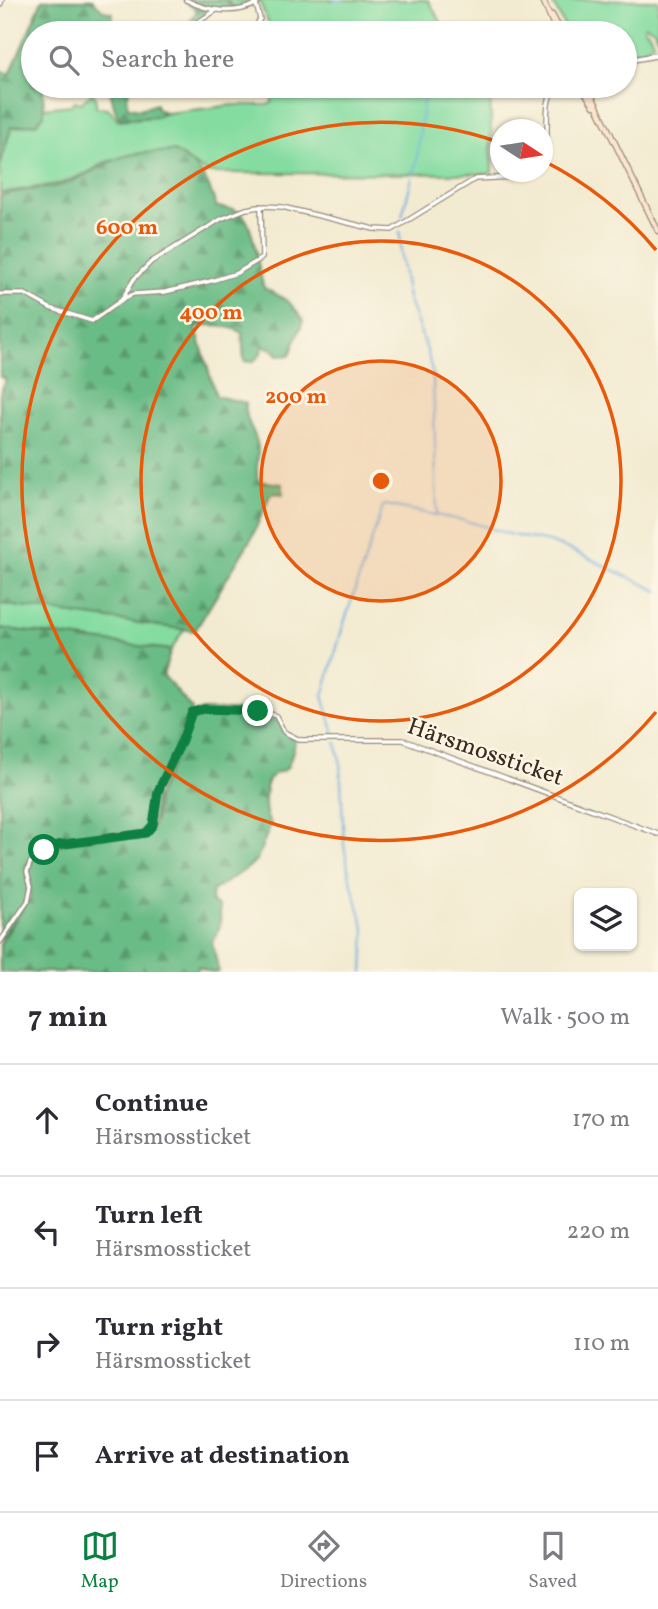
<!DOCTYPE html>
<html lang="en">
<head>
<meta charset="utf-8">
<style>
	:root { --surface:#fff; --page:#f2f2f3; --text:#2b2b33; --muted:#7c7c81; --line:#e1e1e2; --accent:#0b8043 }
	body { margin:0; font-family:Vollkorn,serif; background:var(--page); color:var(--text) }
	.controls { position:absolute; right:21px; bottom:21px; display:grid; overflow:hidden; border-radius:10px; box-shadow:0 2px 5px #0004 }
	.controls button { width:63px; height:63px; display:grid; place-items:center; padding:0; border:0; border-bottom:2px solid var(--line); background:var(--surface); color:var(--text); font:35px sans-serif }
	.compass { position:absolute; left:490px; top:119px; width:63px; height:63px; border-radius:50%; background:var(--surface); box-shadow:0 2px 5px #0004; rotate:102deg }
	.stop { position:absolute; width:21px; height:21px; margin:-16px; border:5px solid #0b8043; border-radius:50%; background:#fff }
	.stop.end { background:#0b8043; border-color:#fff; box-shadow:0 2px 7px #0008 }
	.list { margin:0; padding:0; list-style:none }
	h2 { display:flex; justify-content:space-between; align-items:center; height:91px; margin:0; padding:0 28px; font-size:30px }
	h2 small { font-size:23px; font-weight:400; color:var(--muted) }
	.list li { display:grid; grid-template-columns:46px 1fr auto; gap:21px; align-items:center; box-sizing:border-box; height:112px; padding:0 28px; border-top:2px solid var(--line) }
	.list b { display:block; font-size:26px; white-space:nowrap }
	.list p { margin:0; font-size:23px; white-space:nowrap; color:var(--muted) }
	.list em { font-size:23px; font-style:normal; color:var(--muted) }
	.icon { flex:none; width:38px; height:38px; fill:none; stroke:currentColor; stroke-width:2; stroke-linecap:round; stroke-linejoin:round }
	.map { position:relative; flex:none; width:658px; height:972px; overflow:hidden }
	.search { position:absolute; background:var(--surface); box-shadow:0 2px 5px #0004; left:21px; right:21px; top:21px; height:77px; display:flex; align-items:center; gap:18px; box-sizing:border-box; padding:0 24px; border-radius:38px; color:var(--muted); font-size:26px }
	.sheet { height:539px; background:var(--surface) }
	nav { display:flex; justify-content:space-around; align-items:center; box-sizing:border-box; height:98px; border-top:2px solid var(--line); background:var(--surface); font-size:19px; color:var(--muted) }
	nav a { display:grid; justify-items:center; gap:4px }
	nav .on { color:var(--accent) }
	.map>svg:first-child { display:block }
	.green { fill:#84dca0; stroke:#60835f; stroke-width:2 }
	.forest { fill:url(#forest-firs); stroke:#537352; stroke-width:2 }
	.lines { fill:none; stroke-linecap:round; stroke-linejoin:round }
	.stream { stroke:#6aabde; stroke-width:2 }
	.minor-casing { stroke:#978a78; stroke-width:6 }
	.tertiary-casing { stroke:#978a78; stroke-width:7 }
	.secondary-casing { stroke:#978a78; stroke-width:7 }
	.minor { stroke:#fff; stroke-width:3.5 }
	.tertiary { stroke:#fff; stroke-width:4.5 }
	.secondary { stroke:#fbe5cf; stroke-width:4.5 }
	.route { stroke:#0b8043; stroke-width:9 }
	.ring { fill:none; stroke:#e8590c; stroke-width:3.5 }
	.labels { text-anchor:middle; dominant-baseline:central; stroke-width:5; stroke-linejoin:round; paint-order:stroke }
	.street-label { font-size:24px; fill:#3b2a1e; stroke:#fcf5e5 }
	.centre { fill:#e8590c; stroke:#fcf5e5; stroke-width:3.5 }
	.ring-label { font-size:21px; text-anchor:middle; font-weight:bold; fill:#e8590c; stroke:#fcf5e5; stroke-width:5; stroke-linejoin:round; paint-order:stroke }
</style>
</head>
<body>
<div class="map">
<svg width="658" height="972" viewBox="0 0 658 972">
	<defs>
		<pattern id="forest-firs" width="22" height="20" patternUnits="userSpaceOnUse" patternTransform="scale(1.75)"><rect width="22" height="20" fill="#6bbc86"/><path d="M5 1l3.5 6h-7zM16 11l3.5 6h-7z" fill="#59996d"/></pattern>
	</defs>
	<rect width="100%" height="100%" fill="#fcf5e5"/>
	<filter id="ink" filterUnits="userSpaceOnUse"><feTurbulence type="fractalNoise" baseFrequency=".0143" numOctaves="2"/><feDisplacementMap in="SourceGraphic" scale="14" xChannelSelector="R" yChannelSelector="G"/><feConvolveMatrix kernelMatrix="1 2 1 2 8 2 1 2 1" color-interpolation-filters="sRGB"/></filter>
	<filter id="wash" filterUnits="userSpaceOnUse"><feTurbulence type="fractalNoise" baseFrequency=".00686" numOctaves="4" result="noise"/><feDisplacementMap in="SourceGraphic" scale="28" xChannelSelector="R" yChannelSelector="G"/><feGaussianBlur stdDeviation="1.57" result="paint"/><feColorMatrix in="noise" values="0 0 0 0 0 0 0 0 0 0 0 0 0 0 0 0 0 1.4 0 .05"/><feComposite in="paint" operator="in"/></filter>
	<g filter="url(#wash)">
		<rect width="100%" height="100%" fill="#f3ebd1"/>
		<!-- green -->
		<path class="green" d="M 226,0 L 428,0 L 446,31 L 486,31 L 486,33 L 273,33 L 260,3 L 256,1 L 248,6 L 233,7 Z
			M 551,0 L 658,0 L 658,38 L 654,30 L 645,25 L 644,29 L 649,33 L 654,43 L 642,50 L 625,53 L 625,33 L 568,33 Z
			M 272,86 L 490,86 L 492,172 L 489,174 L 208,173 L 174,151 L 133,154 L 105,162 L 87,173 L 62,183 L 0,193 L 0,166 L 11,128 L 37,123 L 44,108 L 71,105 L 75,101 L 81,103 L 92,93 L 96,98 L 96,107 L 108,108 L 118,120 L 155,117 L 167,113 L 234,105 L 267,105 L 272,103 Z
			M 0,604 L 184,629 L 171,650 L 0,628 Z"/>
		<!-- forest -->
		<path class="forest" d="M 42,0 L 92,0 L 104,11 L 113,13 L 110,33 L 33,33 L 33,86 L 43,86 L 44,115 L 37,123 L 11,127 L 0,166 L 0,70 L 10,74 Z
			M 184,0 L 226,0 L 233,7 L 209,9 L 193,24 L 184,30 L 197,11 Z
			M 109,86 L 130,86 L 127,99 L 128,107 L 140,109 L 156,104 L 157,109 L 167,113 L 155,117 L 120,119 C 113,111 112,96 109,86 Z
			M 174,151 C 200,167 207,176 216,206 C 224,210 234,207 242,214 C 255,226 257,269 264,288 C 282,297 293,302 303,321 L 290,355 L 279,356 L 273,349 L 263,346 L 260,355 L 253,362 L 244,361 L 242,333 C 231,326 208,322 196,328 L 216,396 L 246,403 C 243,420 256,431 258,447 C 259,459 255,469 258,481 L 282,484 L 283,494 L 274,493 L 270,495 L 252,537 L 195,631 L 0,604 L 0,395 L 6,379 L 0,377 L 0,196 C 21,188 43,191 65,184 C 84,178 100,165 119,158 C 136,152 156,152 174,151 Z
			M 0,628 L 171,650 L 163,675 L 192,709 L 155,793 L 154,818 L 148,829 L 137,835 L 115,833 L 50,845 L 36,854 L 26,870 C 34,903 19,913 0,939 Z
			M 202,710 C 220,711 260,707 274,717 C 284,724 280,733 295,740 C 295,744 290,762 288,766 C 284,773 278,771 273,775 C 262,784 263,815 271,824 L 257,859 L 249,867 L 212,891 L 211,901 L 219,907 C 222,922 220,930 212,942 L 219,972 L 211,972 L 198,967 L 196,972 L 0,972 L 0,944 L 30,898 C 33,887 26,875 30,866 C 40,844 86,838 108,837 C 121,836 141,841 150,830 C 159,821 155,805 158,794 C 161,784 168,774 172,764 C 180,748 187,732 193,714 Z"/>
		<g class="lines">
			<!-- stream -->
			<path class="stream" d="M 334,0 L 343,0
				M 413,174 L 417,159 L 425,86
				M 402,216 L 412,178
				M 400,231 L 401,257 L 408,298 L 427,350 L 433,376 L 437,515
				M 334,734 L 323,696 L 343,626 L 383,506 L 386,505 L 470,522 L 512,535 L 549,542 L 571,550 L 658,591
				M 336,742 L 340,760 L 344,845 L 349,874 L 365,931 L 363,972"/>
		</g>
	</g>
	<g filter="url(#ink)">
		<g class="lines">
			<!-- minor casing -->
			<g class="minor-casing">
				<path id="minor" d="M 186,0 C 207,11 234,15 256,4 L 260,19 L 252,33
					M 0,5 L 2,0
					M 195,25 L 200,33
					M 181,33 L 215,11
					M 542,156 C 553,134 540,104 556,86
					M 0,294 L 25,294 L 50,308 L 92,321 L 123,299 L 133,294 L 165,292 L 211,281 L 237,273 L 262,258 L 261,206
					M 122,299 L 134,279 L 151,262 L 221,219 L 246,209 L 265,206 L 282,207 L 374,229 L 392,230 L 475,179 L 514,177 L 528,172
					M 0,942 L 28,901 L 31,886 L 27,872 L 30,863 L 39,853 L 57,845 L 114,836 L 137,836 L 150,830 L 155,820 L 158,791 L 182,740 L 189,716 L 199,709 L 263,711 L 276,716 L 284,732 L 300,740 L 403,740 L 658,834"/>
			</g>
			<!-- tertiary casing -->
			<g class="tertiary-casing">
				<path id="tertiary" d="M 256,4 L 259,0
					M 625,61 L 658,55"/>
			</g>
			<!-- secondary casing -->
			<g class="secondary-casing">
				<path id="secondary" d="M 543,0 L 557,33
					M 552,15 L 562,33
					M 581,86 L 594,106
					M 587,86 L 658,231"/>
			</g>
			<!-- minor -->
			<use href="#minor" class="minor"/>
			<!-- tertiary -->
			<use href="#tertiary" class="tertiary"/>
			<!-- secondary -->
			<use href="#secondary" class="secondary"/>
		</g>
	</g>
	<g class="lines" filter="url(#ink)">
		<!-- route -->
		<path class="route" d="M 44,850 L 57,845 L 146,833 L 153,825 L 158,791 L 182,740 L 192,712 L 204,709 L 258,711"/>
	</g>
	<!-- distance rings -->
	<circle cx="381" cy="481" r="120" fill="#e8590c" fill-opacity=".12"/>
	<g class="ring">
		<circle cx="381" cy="481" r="120"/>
		<circle cx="381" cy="481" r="240"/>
		<path d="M656 712A359 359 0 1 1 498 142M544 161A359 359 0 0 1 656 250"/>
	</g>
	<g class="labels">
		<!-- street labels -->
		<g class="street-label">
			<text transform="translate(485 753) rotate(19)">Härsmossticket</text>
		</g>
	</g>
	<circle cx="381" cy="481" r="10" class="centre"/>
	<g class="ring-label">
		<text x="127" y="234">600 m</text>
		<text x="211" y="319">400 m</text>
		<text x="296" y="403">200 m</text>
	</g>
</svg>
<div class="controls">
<button><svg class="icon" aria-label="layers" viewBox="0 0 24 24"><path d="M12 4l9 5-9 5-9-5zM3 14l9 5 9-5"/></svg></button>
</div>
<svg class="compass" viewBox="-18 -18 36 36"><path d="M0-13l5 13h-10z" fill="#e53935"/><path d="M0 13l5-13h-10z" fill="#7c7c81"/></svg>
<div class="stop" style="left:44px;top:850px"></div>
<div class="stop end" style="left:258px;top:711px"></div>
<div class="search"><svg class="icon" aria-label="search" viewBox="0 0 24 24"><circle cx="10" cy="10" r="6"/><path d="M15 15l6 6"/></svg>Search here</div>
</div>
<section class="sheet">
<h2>7 min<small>Walk · 500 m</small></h2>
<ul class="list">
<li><svg class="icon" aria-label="ahead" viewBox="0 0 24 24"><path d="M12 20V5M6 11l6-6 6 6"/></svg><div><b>Continue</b><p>Härsmossticket</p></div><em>170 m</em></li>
<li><svg class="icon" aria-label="left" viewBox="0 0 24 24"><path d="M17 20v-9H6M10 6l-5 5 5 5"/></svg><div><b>Turn left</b><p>Härsmossticket</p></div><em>220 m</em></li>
<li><svg class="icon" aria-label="right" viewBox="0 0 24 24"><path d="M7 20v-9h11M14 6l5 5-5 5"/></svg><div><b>Turn right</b><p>Härsmossticket</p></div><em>110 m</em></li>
<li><svg class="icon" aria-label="arrive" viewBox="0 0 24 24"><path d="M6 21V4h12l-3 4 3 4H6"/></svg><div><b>Arrive at destination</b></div></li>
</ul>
</section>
<nav>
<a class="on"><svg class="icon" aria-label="map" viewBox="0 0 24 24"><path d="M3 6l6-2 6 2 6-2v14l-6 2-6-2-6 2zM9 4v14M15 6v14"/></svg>Map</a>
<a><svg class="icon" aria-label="directions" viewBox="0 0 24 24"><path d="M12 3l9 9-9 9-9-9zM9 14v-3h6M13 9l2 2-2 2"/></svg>Directions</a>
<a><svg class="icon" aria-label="saved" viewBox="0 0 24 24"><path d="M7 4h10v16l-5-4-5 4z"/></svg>Saved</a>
</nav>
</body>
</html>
